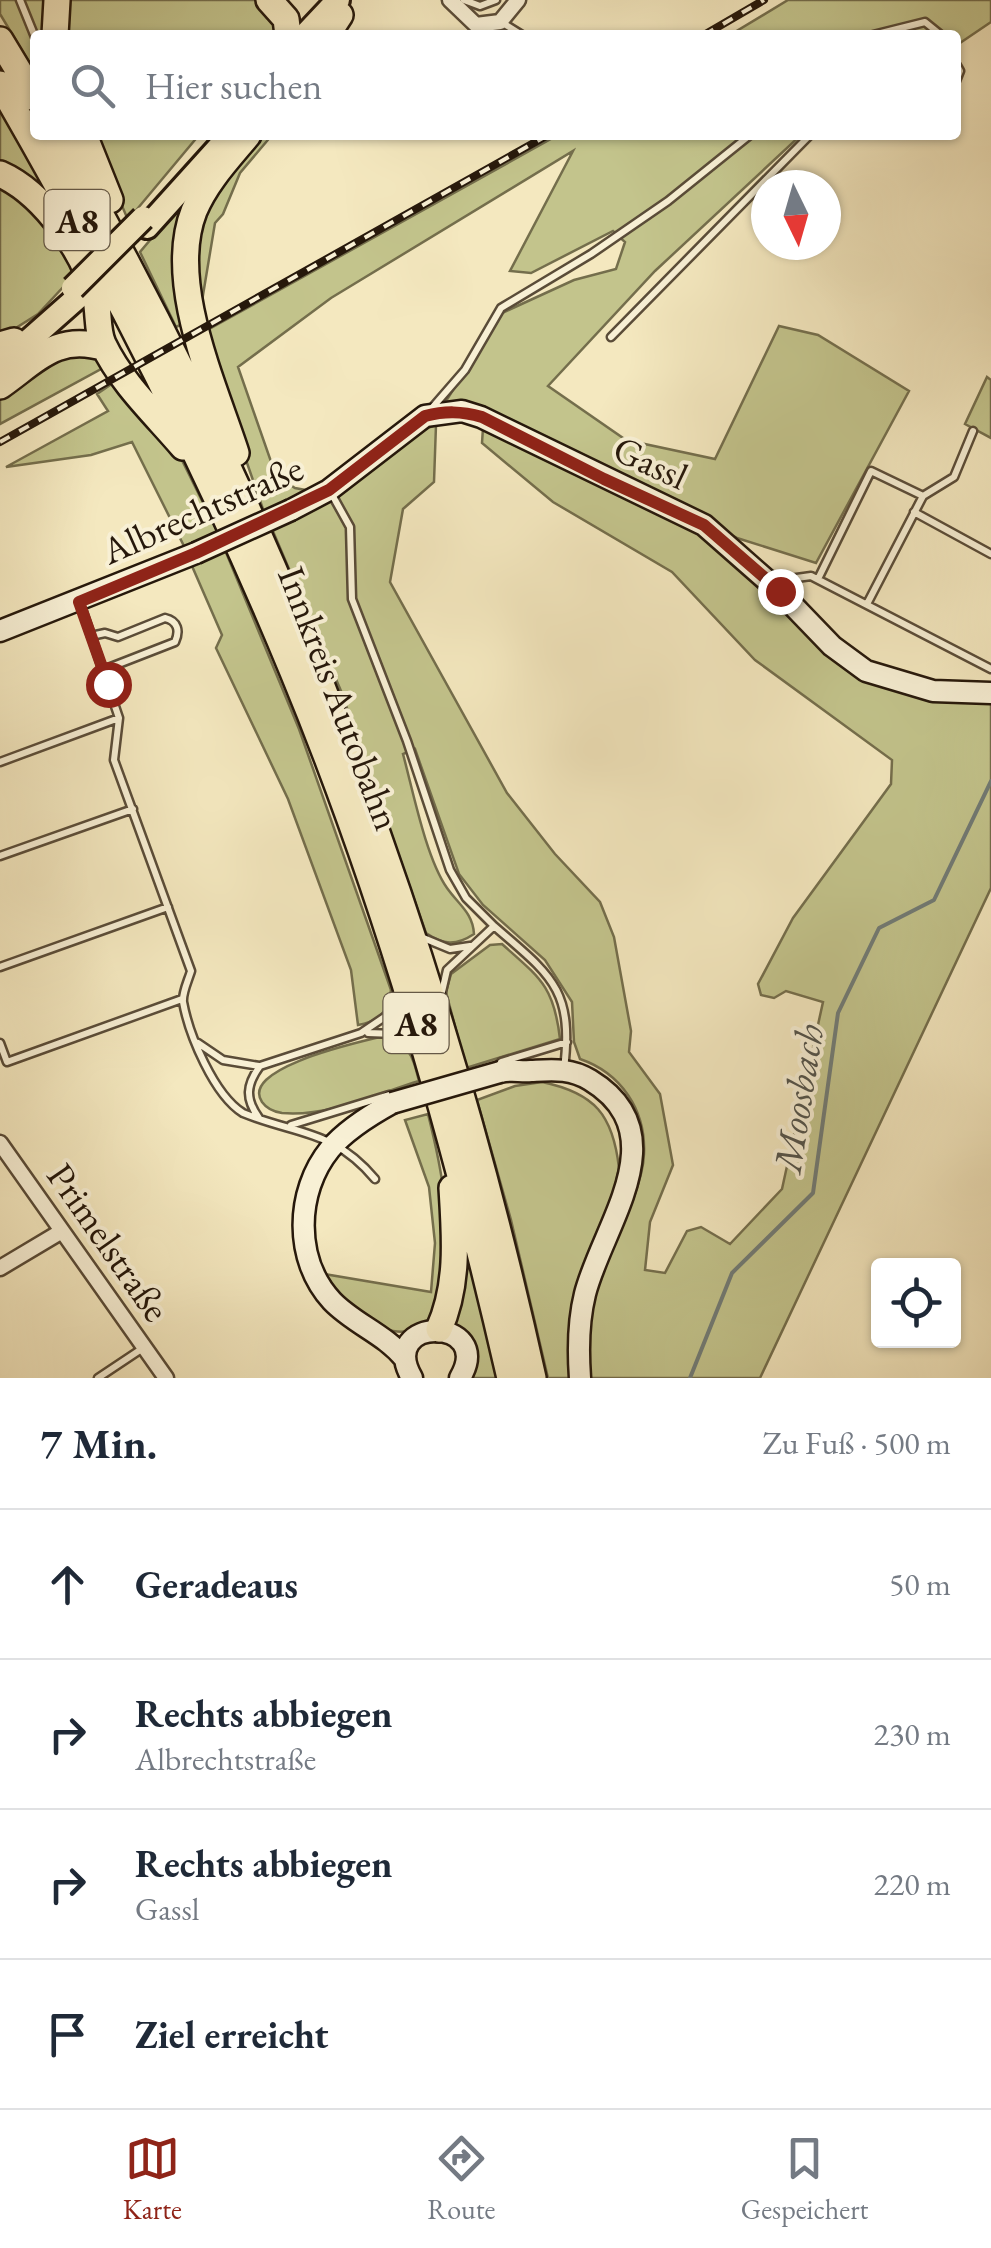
<!DOCTYPE html>
<html lang="de">
<head>
<meta charset="utf-8">
<style>
	:root { --surface:#fff; --page:#f6f6f7; --text:#1f2937; --muted:#747a83; --line:#e0e1e3; --accent:#8f2418 }
	body { margin:0; font-family:"EB Garamond",serif; background:var(--page); color:var(--text) }
	.controls { position:absolute; right:30px; bottom:30px; display:grid; overflow:hidden; border-radius:10px; box-shadow:0 2px 8px #0004 }
	.controls button { width:90px; height:90px; display:grid; place-items:center; padding:0; border:0; border-bottom:2px solid var(--line); background:var(--surface); color:var(--text); font:50px sans-serif }
	.compass { position:absolute; left:751px; top:170px; width:90px; height:90px; border-radius:50%; background:var(--surface); box-shadow:0 2px 8px #0004; rotate:175deg }
	.stop { position:absolute; width:30px; height:30px; margin:-22px; border:8px solid #8f2418; border-radius:50%; background:#fff }
	.stop.end { background:#8f2418; border-color:#fff; box-shadow:0 2px 10px #0008 }
	.list { margin:0; padding:0; list-style:none }
	h2 { display:flex; justify-content:space-between; align-items:center; height:130px; margin:0; padding:0 40px; font-size:42px }
	h2 small { font-size:32px; font-weight:400; color:var(--muted) }
	.list li { display:grid; grid-template-columns:65px 1fr auto; gap:30px; align-items:center; box-sizing:border-box; height:150px; padding:0 40px; border-top:2px solid var(--line) }
	.list b { display:block; font-size:38px; white-space:nowrap }
	.list p { margin:0; font-size:32px; white-space:nowrap; color:var(--muted) }
	.list em { font-size:32px; font-style:normal; color:var(--muted) }
	.icon { flex:none; width:55px; height:55px; fill:none; stroke:currentColor; stroke-width:2; stroke-linecap:round; stroke-linejoin:round }
	.map { position:relative; flex:none; width:991px; height:1378px; overflow:hidden }
	.search { position:absolute; background:var(--surface); box-shadow:0 2px 8px #0004; left:30px; right:30px; top:30px; height:110px; display:flex; align-items:center; gap:25px; box-sizing:border-box; padding:0 35px; border-radius:10px; color:var(--muted); font-size:38px }
	.sheet { height:730px; background:var(--surface) }
	nav { display:flex; justify-content:space-around; align-items:center; box-sizing:border-box; height:140px; border-top:2px solid var(--line); background:var(--surface); font-size:28px; color:var(--muted) }
	nav a { display:grid; justify-items:center; gap:5px }
	nav .on { color:var(--accent) }
	.map>svg:first-child { display:block }
	.green { fill:#c3c48c; stroke:#746e4c; stroke-width:2.5 }
	.lines { fill:none; stroke-linecap:round; stroke-linejoin:round }
	.stream { stroke:#717b76; stroke-width:4 }
	.lane-casing { stroke:#5a4c38; stroke-width:11 }
	.street-casing { stroke:#5a4c38; stroke-width:19 }
	.secondary-casing { stroke:#26180b; stroke-width:25 }
	.primary-casing { stroke:#26180b; stroke-width:28 }
	.highway-casing { stroke:#26180b; stroke-width:30 }
	.lane { stroke:#f8f0d5; stroke-width:6 }
	.street { stroke:#f8f0d5; stroke-width:14 }
	.secondary { stroke:#f8f0d5; stroke-width:20 }
	.primary { stroke:#f4e8bf; stroke-width:22 }
	.highway { stroke:#f4e8bf; stroke-width:25 }
	.rail-casing { stroke:#26180b; stroke-width:8 }
	.rail { stroke:#f8f0d5; stroke-width:4; stroke-dasharray:11; stroke-linecap:butt }
	.secondary-bridge-casing { stroke:#26180b; stroke-width:25; stroke-linecap:butt }
	.primary-bridge-casing { stroke:#26180b; stroke-width:28; stroke-linecap:butt }
	.secondary-bridge { stroke:#f8f0d5; stroke-width:20 }
	.primary-bridge { stroke:#f4e8bf; stroke-width:22 }
	.route { stroke:#8f2418; stroke-width:12 }
	.labels { text-anchor:middle; dominant-baseline:central; stroke-width:8; stroke-linejoin:round; paint-order:stroke }
	.shield { fill:#f8f0d5; stroke:#655948; stroke-width:2.5 }
	.shield-label { font-size:35px; font-weight:bold; fill:#26180b }
	.street-label { font-size:38px; fill:#26180b; stroke:#f8f0d5 }
	.water-label { font-size:40px; font-style:italic; fill:#52524a; stroke:#f8f0d5 }
</style>
</head>
<body>
<div class="map">
<svg width="991" height="1378" viewBox="0 0 991 1378">
	<rect width="100%" height="100%" fill="#f4e8bf"/>
	<filter id="stains"><feTurbulence type="fractalNoise" baseFrequency=".002" numOctaves="4"/><feColorMatrix values="0 0 0 0 .2 0 0 0 0 .09 0 0 0 0 .02 0 0 0 .5 -.17"/></filter>
	<radialGradient id="worn" r=".72"><stop offset=".6" stop-color="#630" stop-opacity="0"/><stop offset="1" stop-color="#630" stop-opacity=".3"/></radialGradient>
	<!-- green -->
	<path class="green" d="M 0,0 L 51,0 L 49,35 L 35,35 L 35,72 L 0,14 Z
		M 63,0 L 260,0 L 282,35 L 61,35 Z
		M 788,0 L 991,0 L 991,22 L 960,43 L 956,58 L 956,35 L 730,35 Z
		M 0,109 L 57,207 L 0,167 Z
		M 92,135 L 199,135 L 128,220 Z
		M 255,135 L 272,135 L 240,173 L 223,214 L 215,223 L 200,313 L 190,284 L 199,217 Z
		M 558,135 L 801,135 L 655,271 L 548,386 L 626,440 L 715,459 L 779,326 L 818,335 L 909,391 L 816,563 L 737,538 L 580,462 L 439,412 L 502,313 L 574,280 L 616,269 L 625,242 L 613,231 L 531,273 L 510,271 L 573,151 L 331,298 L 238,367 L 276,476 L 295,488 L 311,491 L 264,512 L 202,333 Z
		M 0,180 L 13,185 L 79,270 L 38,314 L 0,338 Z
		M 201,180 L 189,321 L 176,327 L 140,252 Z
		M 82,348 L 112,363 L 0,424 L 0,391 Z
		M 987,377 L 991,380 L 991,438 L 965,424 Z
		M 116,381 L 172,440 L 218,533 L 185,548 L 132,442 L 91,455 L 6,467 L 108,411 L 97,394 Z
		M 436,425 L 434,482 L 403,509 L 390,582 L 507,793 L 555,854 L 600,902 L 614,937 L 631,1031 L 629,1052 L 660,1094 L 673,1165 L 650,1222 L 645,1270 L 665,1273 L 687,1231 L 701,1227 L 730,1244 L 782,1189 L 823,1002 L 786,991 L 774,998 L 761,995 L 758,984 L 793,918 L 891,784 L 892,760 L 755,660 L 672,572 L 553,502 L 482,443 L 483,428 L 719,542 L 836,655 L 991,699 L 991,888 L 760,1378 L 588,1378 C 589,1354 585,1323 592,1300 C 604,1259 643,1193 644,1154 C 646,1110 621,1073 580,1059 L 574,1042 L 572,1002 L 545,960 L 483,905 L 459,874 L 415,749 L 403,754 C 413,791 426,858 447,888 C 459,905 473,913 474,934 C 456,946 443,945 426,933 L 341,691 L 272,529 L 408,435 Z
		M 225,550 L 299,729 L 391,990 C 388,1012 380,1021 358,1025 L 351,970 L 288,799 L 216,648 L 222,635 L 192,566 Z
		M 502,944 C 540,978 554,986 560,1039 L 466,1068 L 446,992 L 451,974 L 490,945 Z
		M 380,1037 C 410,1044 412,1054 419,1081 C 376,1094 329,1117 282,1113 C 275,1112 267,1109 262,1102 C 239,1068 360,1042 380,1037 Z
		M 542,1082 C 595,1093 613,1115 619,1168 L 573,1378 L 548,1378 L 511,1220 L 477,1100 L 515,1086 Z
		M 428,1114 C 444,1178 450,1215 443,1281 C 442,1289 444,1304 440,1311 C 432,1327 409,1334 393,1331 C 365,1326 337,1297 324,1274 L 431,1292 L 435,1243 L 429,1187 L 405,1120 Z
		M 466,1246 L 497,1378 L 466,1378 L 454,1328 Z"/>
	<g class="lines">
		<!-- stream -->
		<path class="stream" d="M 690,1378 L 732,1273 L 813,1193 L 838,1013 L 879,928 L 934,900 L 991,781"/>
		<!-- lane casing -->
		<g class="lane-casing">
			<path id="lane" d="M 20,0 L 35,37
				M 464,0 L 480,6 L 496,0
				M 501,22 L 522,35
				M 873,35 L 925,22 L 941,35
				M 956,64 L 960,71 L 956,81
				M 611,337 L 810,135
				M 432,408 L 465,370 L 501,308 L 591,254 L 668,201 L 750,135
				M 330,491 L 350,527 L 352,599 L 407,741 L 450,870 L 466,898 L 494,926
				M 914,512 L 991,554
				M 818,579 L 871,471 L 923,496 L 954,477 L 973,431
				M 775,581 L 811,576 L 991,669
				M 80,603 L 119,718 L 114,760 L 191,971 C 188,981 182,993 183,1002 C 189,1035 214,1095 243,1113 C 297,1135 333,1129 375,1179
				M 867,604 L 923,496
				M 91,636 L 105,633 L 118,637 L 165,618 C 178,621 180,631 175,642 L 103,670
				M 0,762 L 119,718
				M 0,856 L 133,809
				M 421,937 L 450,949 L 470,946
				M 0,967 L 168,907
				M 441,996 L 447,970 L 494,926 C 550,975 574,988 564,1069
				M 368,1033 L 395,1034 L 417,1046
				M 0,1043 L 7,1062 L 182,999
				M 198,1043 L 223,1060 L 259,1066
				M 501,1062 L 567,1042
				M 259,1118 C 245,1099 246,1085 260,1066 L 361,1033 L 389,1014 L 397,993
				M 291,1125 L 389,1095
				M 98,1378 L 143,1348"/>
		</g>
		<!-- street casing -->
		<g class="street-casing">
			<path id="street" d="M 450,0 L 476,25 L 500,22 L 518,0
				M 0,1143 L 166,1378
				M 0,1268 L 62,1231"/>
		</g>
		<!-- secondary casing -->
		<g class="secondary-casing">
			<path id="secondary" d="M 291,510 L 329,490 L 425,416 L 462,411 L 481,417 L 704,525 L 779,591 L 832,646 L 866,671 L 933,691 L 991,693
				M 0,631 L 196,553
				M 500,1072 C 511,1069 520,1072 531,1071 C 553,1070 570,1068 590,1080 C 679,1134 602,1226 585,1294 C 578,1322 578,1350 580,1378
				M 392,1103 C 372,1114 345,1131 330,1149 C 295,1192 294,1260 332,1301 C 354,1324 385,1334 405,1359
				M 412,1378 C 376,1315 496,1316 460,1378"/>
		</g>
		<!-- primary casing -->
		<g class="primary-casing">
			<path id="primary" d="M 305,35 L 338,0
				M 147,227 L 230,135
				M 0,366 L 78,297"/>
		</g>
		<!-- highway casing -->
		<g class="highway-casing">
			<path id="highway" d="M 269,0 L 286,19 L 288,35
				M 55,35 L 57,0
				M 327,35 L 340,15
				M 0,40 L 35,98
				M 0,84 C 110,274 209,468 293,672 C 387,899 455,1138 510,1378
				M 56,135 C 279,521 437,943 533,1378
				M 84,135 L 110,200
				M 0,174 C 43,193 86,253 96,299 C 99,314 97,331 103,344 C 122,384 155,414 183,447
				M 0,345 L 14,341
				M 0,386 C 37,360 57,333 105,348
				M 236,453 C 214,385 166,282 194,211 C 206,182 228,159 248,135
				M 439,1329 C 459,1285 455,1236 452,1188"/>
		</g>
		<!-- lane -->
		<use href="#lane" class="lane"/>
		<!-- street -->
		<use href="#street" class="street"/>
		<!-- secondary -->
		<use href="#secondary" class="secondary"/>
		<!-- primary -->
		<use href="#primary" class="primary"/>
		<!-- highway -->
		<use href="#highway" class="highway"/>
		<!-- rail casing -->
		<g class="rail-casing">
			<path id="rail" d="M 704,35 L 764,0
				M 0,442 L 548,135"/>
		</g>
		<!-- rail -->
		<use href="#rail" class="rail"/>
		<!-- secondary-bridge casing -->
		<g class="secondary-bridge-casing">
			<path id="secondary-bridge" d="M 196,553 L 291,510
				M 392,1103 L 500,1072"/>
		</g>
		<!-- primary-bridge casing -->
		<g class="primary-bridge-casing">
			<path id="primary-bridge" d="M 73,288 L 143,218"/>
		</g>
		<!-- secondary-bridge -->
		<use href="#secondary-bridge" class="secondary-bridge"/>
		<!-- primary-bridge -->
		<use href="#primary-bridge" class="primary-bridge"/>
	</g>
	<g class="lines">
		<!-- route -->
		<path class="route" d="M 108,684 L 79,602 L 196,553 L 329,490 L 425,416 C 445,411 461,411 482,417 L 604,479 L 704,525 L 780,591"/>
	</g>
	<g class="labels">
		<!-- shield labels -->
		<g class="shield">
			<rect x="44.5" y="190" width="65" height="60" rx="8"/>
			<rect x="383.5" y="993" width="65" height="60" rx="8"/>
		</g>
		<g class="shield-label">
			<text x="77" y="220">A8</text>
			<text x="416" y="1023">A8</text>
		</g>
		<!-- street labels -->
		<g class="street-label">
			<text transform="translate(651 462) rotate(25)">Gassl</text>
			<text transform="translate(202 509) rotate(-24)">Albrechtstraße</text>
			<text transform="translate(340 698) rotate(69)">Innkreis Autobahn</text>
			<text transform="translate(109 1242) rotate(55)">Primelstraße</text>
		</g>
		<!-- water labels -->
		<g class="water-label">
			<text transform="translate(798 1098) rotate(-81)">Moosbach</text>
		</g>
	</g>
	<rect width="100%" height="100%" filter="url(#stains)"/>
	<rect width="100%" height="100%" fill="url(#worn)"/>
</svg>
<div class="controls">
<button><svg class="icon" aria-label="locate" viewBox="0 0 24 24"><circle cx="12" cy="12" r="6"/><path d="M12 2v4M12 18v4M2 12h4M18 12h4"/></svg></button>
</div>
<svg class="compass" viewBox="-18 -18 36 36"><path d="M0-13l5 13h-10z" fill="#e53935"/><path d="M0 13l5-13h-10z" fill="#747a83"/></svg>
<div class="stop" style="left:108px;top:684px"></div>
<div class="stop end" style="left:780px;top:591px"></div>
<div class="search"><svg class="icon" aria-label="search" viewBox="0 0 24 24"><circle cx="10" cy="10" r="6"/><path d="M15 15l6 6"/></svg>Hier suchen</div>
</div>
<section class="sheet">
<h2>7 Min.<small>Zu Fuß · 500 m</small></h2>
<ul class="list">
<li><svg class="icon" aria-label="ahead" viewBox="0 0 24 24"><path d="M12 20V5M6 11l6-6 6 6"/></svg><div><b>Geradeaus</b></div><em>50 m</em></li>
<li><svg class="icon" aria-label="right" viewBox="0 0 24 24"><path d="M7 20v-9h11M14 6l5 5-5 5"/></svg><div><b>Rechts abbiegen</b><p>Albrechtstraße</p></div><em>230 m</em></li>
<li><svg class="icon" aria-label="right" viewBox="0 0 24 24"><path d="M7 20v-9h11M14 6l5 5-5 5"/></svg><div><b>Rechts abbiegen</b><p>Gassl</p></div><em>220 m</em></li>
<li><svg class="icon" aria-label="arrive" viewBox="0 0 24 24"><path d="M6 21V4h12l-3 4 3 4H6"/></svg><div><b>Ziel erreicht</b></div></li>
</ul>
</section>
<nav>
<a class="on"><svg class="icon" aria-label="map" viewBox="0 0 24 24"><path d="M3 6l6-2 6 2 6-2v14l-6 2-6-2-6 2zM9 4v14M15 6v14"/></svg>Karte</a>
<a><svg class="icon" aria-label="directions" viewBox="0 0 24 24"><path d="M12 3l9 9-9 9-9-9zM9 14v-3h6M13 9l2 2-2 2"/></svg>Route</a>
<a><svg class="icon" aria-label="saved" viewBox="0 0 24 24"><path d="M7 4h10v16l-5-4-5 4z"/></svg>Gespeichert</a>
</nav>
</body>
</html>
